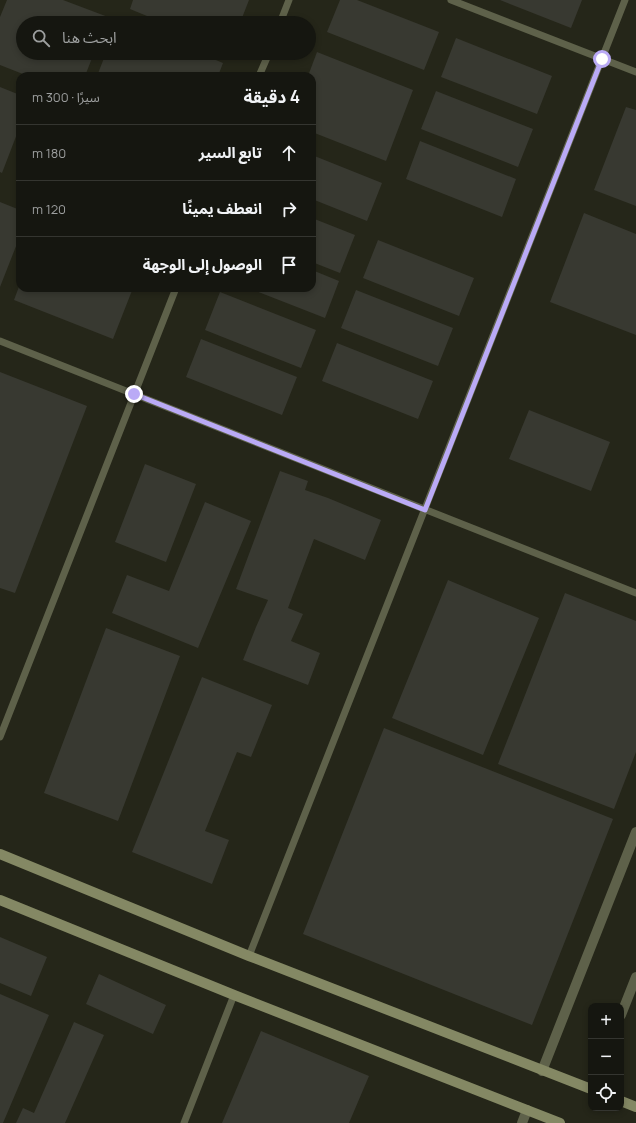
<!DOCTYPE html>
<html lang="ar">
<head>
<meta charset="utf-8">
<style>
	:root { --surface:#151610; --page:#22231e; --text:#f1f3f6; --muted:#9d9f9f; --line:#343530 }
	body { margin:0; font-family:Manrope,"Noto Sans Arabic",sans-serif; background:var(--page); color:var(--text); direction:rtl }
	.controls { position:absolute; right:12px; bottom:12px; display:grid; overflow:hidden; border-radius:8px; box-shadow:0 2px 6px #0003 }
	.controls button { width:36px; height:36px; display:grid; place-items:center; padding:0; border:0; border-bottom:1px solid var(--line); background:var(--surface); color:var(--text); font:20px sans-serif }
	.stop { position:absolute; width:12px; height:12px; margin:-9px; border:3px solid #baaaf6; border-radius:50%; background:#fff }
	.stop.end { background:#baaaf6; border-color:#fff; box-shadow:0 1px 4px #0008 }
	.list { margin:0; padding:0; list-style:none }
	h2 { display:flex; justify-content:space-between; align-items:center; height:52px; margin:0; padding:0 16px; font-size:17px }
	h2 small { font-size:13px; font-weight:400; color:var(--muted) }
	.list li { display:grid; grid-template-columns:26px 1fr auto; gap:12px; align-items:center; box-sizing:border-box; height:56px; padding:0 16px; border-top:1px solid var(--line) }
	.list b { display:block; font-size:15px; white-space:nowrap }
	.list em { font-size:13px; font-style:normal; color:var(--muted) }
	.icon { flex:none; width:22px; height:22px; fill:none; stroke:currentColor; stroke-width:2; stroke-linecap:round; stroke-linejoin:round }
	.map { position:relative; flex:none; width:636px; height:1123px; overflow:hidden; direction:ltr }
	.search { position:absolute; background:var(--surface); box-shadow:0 2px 6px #0003; left:16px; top:16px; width:300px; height:44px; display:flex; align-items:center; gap:10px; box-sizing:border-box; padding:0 14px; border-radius:22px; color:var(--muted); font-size:15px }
	.panel { position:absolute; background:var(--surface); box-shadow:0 2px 6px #0003; left:16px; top:72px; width:300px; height:220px; border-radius:12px; direction:rtl }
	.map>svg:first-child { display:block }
	.built { fill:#252619; fill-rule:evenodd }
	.building { fill:#383931 }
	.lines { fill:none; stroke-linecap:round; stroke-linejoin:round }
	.lane { stroke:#5e614a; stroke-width:7 }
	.street { stroke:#5e614a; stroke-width:10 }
	.secondary { stroke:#848864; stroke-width:10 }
	.route { stroke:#baaaf6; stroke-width:5 }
</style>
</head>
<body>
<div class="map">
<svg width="636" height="1123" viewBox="0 0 636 1123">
	<rect width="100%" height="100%" fill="#1c1d16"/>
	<!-- built -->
	<path class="built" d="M 0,0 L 636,0 L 636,1123 L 0,1123 ZM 23,23 L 309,23 L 309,53 L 23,53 ZM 20,76 L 312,76 L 312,288 L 20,288 ZM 591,1006 L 621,1006 L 621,1108 L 591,1108 Z"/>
	<!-- building -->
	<path class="building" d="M 7,0 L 63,0 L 108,17 L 105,23 L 23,23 L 23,53 L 94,53 L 85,76 L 28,76 L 0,65 L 0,17 Z
		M 133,0 L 249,0 L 240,23 L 164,23 L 130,9 Z
		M 340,0 L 357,0 L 439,32 L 424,70 L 327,32 Z
		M 500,0 L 582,0 L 571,28 Z
		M 246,19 L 257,23 L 244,23 Z
		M 456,38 L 552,76 L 537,114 L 441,77 Z
		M 317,52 L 413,90 L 386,161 L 312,132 L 312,76 L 308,76 Z
		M 106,53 L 199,53 L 223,63 L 218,76 L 97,76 Z
		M 0,87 L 20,95 L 20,126 L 2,173 L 0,172 Z
		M 436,91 L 533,129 L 518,167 L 421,129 Z
		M 626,107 L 636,110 L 636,206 L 594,190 Z
		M 420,141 L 516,179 L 502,217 L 406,179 Z
		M 312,155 L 382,183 L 367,221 L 312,199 Z
		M 0,202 L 20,210 L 20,236 L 0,287 Z
		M 584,213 L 636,234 L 636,335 L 550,302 Z
		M 312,218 L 355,235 L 340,273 L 312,262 Z
		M 378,240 L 474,278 L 459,316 L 363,278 Z
		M 312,270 L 339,281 L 325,318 L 248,288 L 312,288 Z
		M 20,284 L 20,288 L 133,288 L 113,339 L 14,300 Z
		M 356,290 L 453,328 L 438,366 L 341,328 Z
		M 220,292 L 316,330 L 301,368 L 205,330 Z
		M 201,339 L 297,377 L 282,415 L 186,377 Z
		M 337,343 L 433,381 L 418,419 L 322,381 Z
		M 0,372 L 87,406 L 15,593 L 0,588 Z
		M 529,410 L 610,442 L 591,491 L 509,459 Z
		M 145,464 L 196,484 L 166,562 L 115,542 Z
		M 280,471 L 308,481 L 305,490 L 328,498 L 381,520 L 365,560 L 314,539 L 288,608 L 303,614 L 291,641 L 320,653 L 308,685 L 243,660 L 256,627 L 268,600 L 236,589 Z
		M 205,502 L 251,521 L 198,648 L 112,613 L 127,575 L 169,591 Z
		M 448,580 L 539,618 L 483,755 L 392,718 Z
		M 565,593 L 636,621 L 636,752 L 614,809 L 498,764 Z
		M 106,628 L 180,656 L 118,821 L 44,793 Z
		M 202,677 L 272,705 L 251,757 L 237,752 L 205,831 L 229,840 L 212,884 L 132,852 Z
		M 384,728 L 613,819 L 532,1025 L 303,934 Z
		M 0,937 L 47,957 L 31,996 L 0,983 Z
		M 99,974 L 166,1005 L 153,1034 L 86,1004 Z
		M 0,994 L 49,1015 L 3,1123 L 0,1123 Z
		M 74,1022 L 104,1035 L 65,1123 L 16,1123 L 23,1108 L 34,1113 Z
		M 261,1031 L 369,1076 L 349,1123 L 222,1123 Z"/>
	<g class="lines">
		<!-- lane -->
		<path class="lane" d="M 451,0 L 636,72
			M 280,23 L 289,0
			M 259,76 L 269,53
			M 0,341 L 636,593
			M 0,737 L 176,288
			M 249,956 L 625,0
			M 184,1123 L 234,995"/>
		<!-- street -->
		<path class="street" d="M 621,1015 L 636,977
			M 542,1071 L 636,832
			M 522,1123 L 527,1110"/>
		<!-- secondary -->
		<path class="secondary" d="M 0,854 L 249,956 L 591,1089
			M 0,900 L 234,995 L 560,1123
			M 621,1101 L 636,1107"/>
	</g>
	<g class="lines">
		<!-- route -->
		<path class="route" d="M 134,394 L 425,510 L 602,59"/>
	</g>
</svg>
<div class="controls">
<button>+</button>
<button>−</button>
<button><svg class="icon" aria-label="locate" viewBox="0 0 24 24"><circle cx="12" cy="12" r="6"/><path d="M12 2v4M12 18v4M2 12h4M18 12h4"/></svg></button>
</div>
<div class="stop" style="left:602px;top:59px"></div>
<div class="stop end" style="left:134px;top:394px"></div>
<div class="search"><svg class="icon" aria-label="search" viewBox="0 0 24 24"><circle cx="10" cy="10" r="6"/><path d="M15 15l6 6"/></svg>ابحث هنا</div>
<section class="panel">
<h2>4 دقيقة<small>سيرًا · 300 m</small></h2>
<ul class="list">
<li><svg class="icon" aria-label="ahead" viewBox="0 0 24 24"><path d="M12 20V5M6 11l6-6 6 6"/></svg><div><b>تابع السير</b></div><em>180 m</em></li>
<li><svg class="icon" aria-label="right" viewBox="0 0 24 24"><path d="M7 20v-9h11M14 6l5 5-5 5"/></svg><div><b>انعطف يمينًا</b></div><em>120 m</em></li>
<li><svg class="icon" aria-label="arrive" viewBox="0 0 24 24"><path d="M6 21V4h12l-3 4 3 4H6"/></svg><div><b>الوصول إلى الوجهة</b></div></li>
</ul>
</section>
</div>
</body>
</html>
